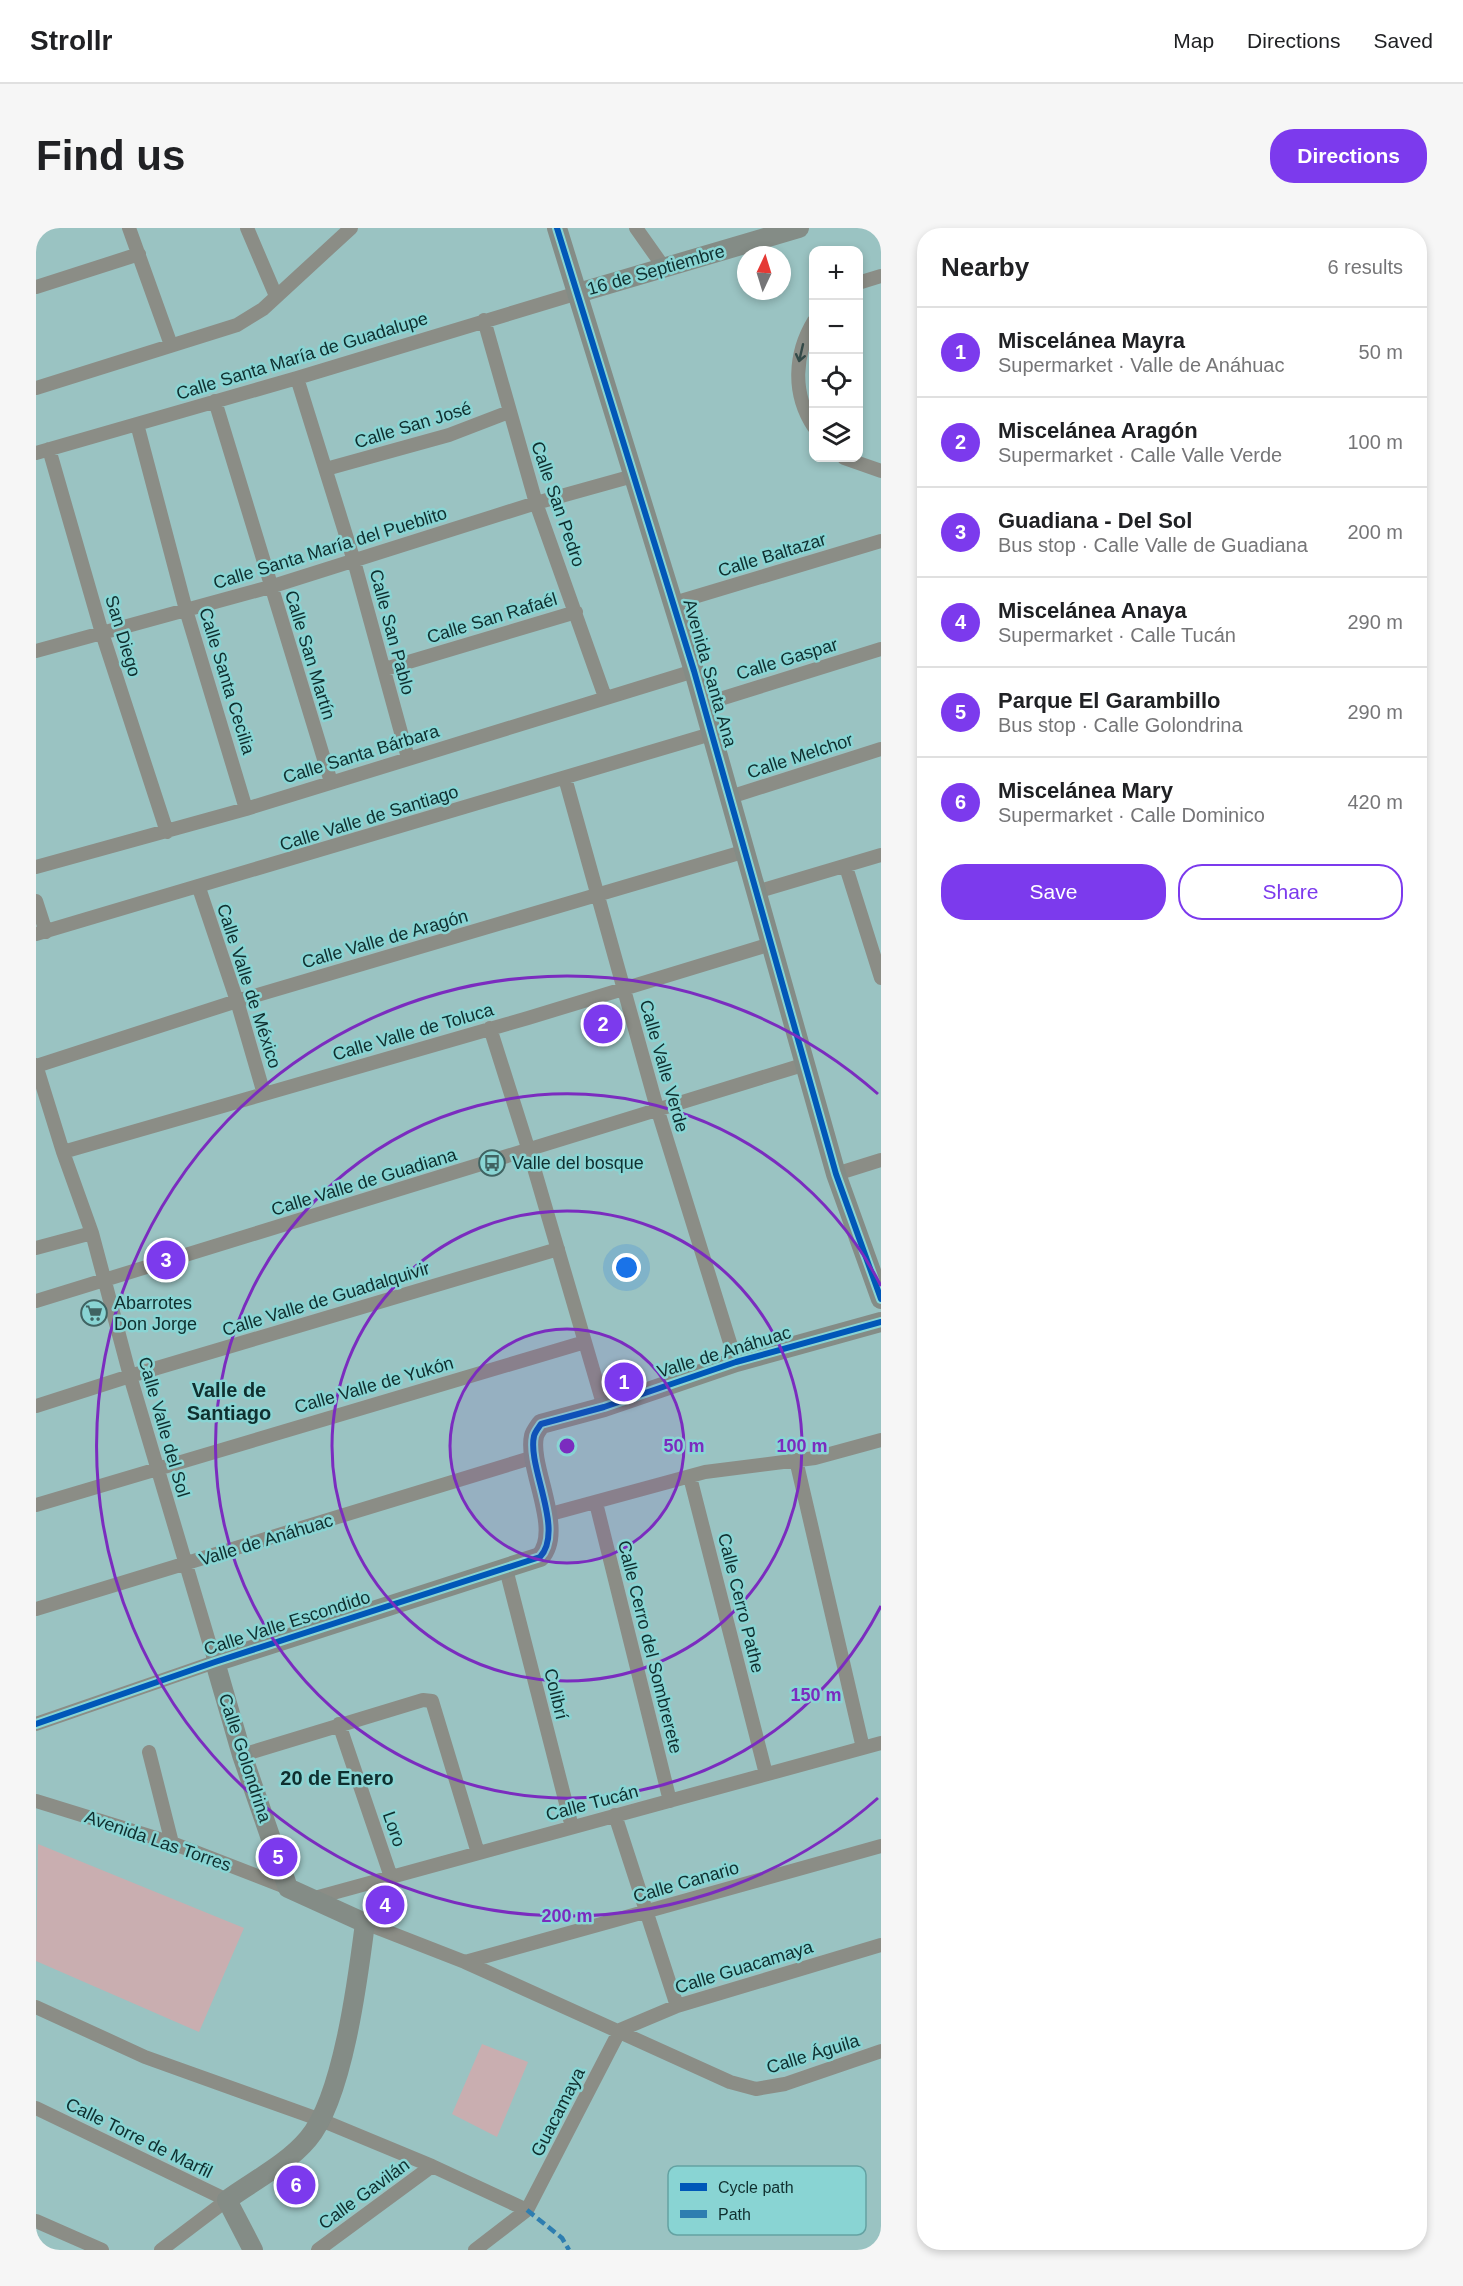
<!DOCTYPE html>
<html lang="en">
<head>
<meta charset="utf-8">
<style>
	:root { --surface:#fff; --page:#f6f6f6; --text:#202124; --muted:#757577; --line:#e0e0e0; --accent:#7c3aed }
	body { margin:0; font-family:Helvetica,sans-serif; background:var(--page); color:var(--text) }
	.controls { position:absolute; right:18px; top:18px; display:grid; overflow:hidden; border-radius:12px; box-shadow:0 3px 9px #0003 }
	.controls button { width:54px; height:54px; display:grid; place-items:center; padding:0; border:0; border-bottom:2px solid var(--line); background:var(--surface); color:var(--text); font:30px sans-serif }
	.compass { position:absolute; left:701px; top:18px; width:54px; height:54px; border-radius:50%; background:var(--surface); box-shadow:0 3px 9px #0003; rotate:4deg }
	.you { position:absolute; left:591px; top:1040px; width:21px; height:21px; margin:-15px; border:4px solid #fff; border-radius:50%; background:#1a73e8; box-shadow:0 0 0 9px #1a73e833 }
	.badge { display:grid; place-items:center; width:39px; height:39px; border-radius:50%; background:var(--accent); color:#fff; font-size:20px; font-weight:700 }
	.pin { position:absolute; translate:-50% -50%; border:3px solid #fff; box-shadow:0 2px 6px #0006 }
	.list { margin:0; padding:0; list-style:none }
	h2 { display:flex; justify-content:space-between; align-items:center; height:78px; margin:0; padding:0 24px; font-size:26px }
	h2 small { font-size:20px; font-weight:400; color:var(--muted) }
	.list li { display:grid; grid-template-columns:39px 1fr auto; gap:18px; align-items:center; box-sizing:border-box; height:90px; padding:0 24px; border-top:2px solid var(--line) }
	.list b { display:block; font-size:22px; white-space:nowrap }
	.list p { margin:0; font-size:20px; white-space:nowrap; color:var(--muted) }
	.list em { font-size:20px; font-style:normal; color:var(--muted) }
	.actions { display:flex; gap:12px; padding:18px 24px }
	.actions a { flex:1; padding:14px 0; border:2px solid var(--accent); border-radius:24px; text-align:center; font-size:21px; color:var(--accent) }
	.actions .main { background:var(--accent); color:#fff }
	.icon { flex:none; width:33px; height:33px; fill:none; stroke:currentColor; stroke-width:2; stroke-linecap:round; stroke-linejoin:round }
	.map { position:relative; flex:none; width:845px; height:2022px; overflow:hidden; border-radius:24px }
	header { display:flex; align-items:center; gap:36px; box-sizing:border-box; height:84px; padding:0 30px; background:var(--surface); border-bottom:2px solid var(--line) }
	header strong { font-size:28px }
	nav { display:flex; gap:33px; margin-inline-start:auto; font-size:21px }
	.intro { display:flex; align-items:center; justify-content:space-between; box-sizing:border-box; height:144px; padding:0 36px }
	h1 { margin:0; font-size:42px }
	.button { padding:15px 27px; border-radius:24px; background:var(--accent); color:#fff; font-size:21px; font-weight:700 }
	main { display:flex; gap:36px; padding:0 36px }
	aside { flex:1; background:var(--surface); border-radius:24px; box-shadow:0 3px 9px #0003 }
	.map>svg:first-child { display:block }
	.green { fill:#c9aeb0 }
	.lines { fill:none; stroke-linecap:round; stroke-linejoin:round }
	.street { stroke:#8b8d86; stroke-width:14 }
	.secondary { stroke:#848c86; stroke-width:20 }
	.quiet { stroke:#2e7eb0; stroke-width:4.5; stroke-dasharray:9 4.5; stroke-linecap:butt }
	.cycleway-casing { stroke:#89d4d3; stroke-width:10 }
	.cycleway { stroke:#0057b8; stroke-width:6 }
	.oneway { stroke:#344b49 }
	.ring { fill:none; stroke:#7b2cbf; stroke-width:3 }
	.labels { text-anchor:middle; dominant-baseline:central; stroke-width:5; stroke-linejoin:round; paint-order:stroke }
	.street-label { font-size:18px; fill:#0f2f2f; stroke:#89d4d3 }
	.poi-label { font-size:18px; fill:#0f2f2f; stroke:#89d4d3; text-anchor:start }
	.neighbourhood-label { font-size:20px; font-weight:bold; fill:#0f2f2f; stroke:#89d4d3 }
	.key { fill:#89d4d3; stroke:#64a2a2; stroke-width:1.5 }
	.key-label { font-size:16px; fill:#0f2f2f }
	.centre { fill:#7b2cbf; stroke:#89d4d3; stroke-width:3 }
	.ring-label { font-size:18px; text-anchor:middle; font-weight:bold; fill:#7b2cbf; stroke:#89d4d3; stroke-width:5; stroke-linejoin:round; paint-order:stroke }
</style>
</head>
<body>
<header>
<strong>Strollr</strong>
<nav><a>Map</a><a>Directions</a><a>Saved</a></nav>
</header>
<div class="intro"><h1>Find us</h1><a class="button">Directions</a></div>
<main>
<div class="map">
<svg width="845" height="2022" viewBox="0 0 845 2022">
	<rect width="100%" height="100%" fill="#9ac3c2"/>
	<!-- green -->
	<path class="green" d="M 2,1616 L 208,1700 L 163,1804 L 0,1733 Z
		M 446,1816 L 492,1834 L 461,1909 L 416,1886 Z"/>
	<g class="lines">
		<!-- street -->
		<path class="street" d="M 93,0 L 135,117
			M 211,0 L 240,68
			M 600,0 L 629,41
			M 822,55 L 845,48
			M 0,59 L 103,26
			M 448,92 L 500,275 L 569,469
			M 778,93 C 758,126 756,166 778,199
			M 261,150 L 318,333 L 372,530
			M 0,160 L 201,97 L 227,81 L 315,0
			M 179,173 L 295,554
			M 101,196 L 150,382 L 210,581
			M 13,221 L 66,405 L 131,604
			M 0,225 L 261,150 L 542,65
			M 808,230 L 845,243
			M 290,241 L 413,207 L 473,184
			M 638,375 L 845,313
			M 0,423 L 234,359 L 500,275 L 597,248
			M 349,441 L 540,384
			M 668,476 L 845,421
			M 529,550 L 621,880 L 700,1134
			M 694,569 L 845,521
			M 0,639 L 210,581 L 658,443
			M 810,639 L 845,750
			M 163,660 L 201,773 L 228,866
			M 720,664 L 845,627
			M 0,673 L 10,704
			M 0,706 L 675,506
			M 454,800 L 493,923 L 568,1179
			M 0,837 L 27,924 L 56,1005 L 94,1148 L 179,1434 L 0,1496
			M 0,838 L 201,773 L 710,623
			M 27,924 L 492,790 L 735,716
			M 800,946 L 845,932
			M 0,1020 L 56,1005
			M 0,1073 L 770,836
			M 0,1178 L 94,1148 L 522,1021
			M 760,1232 L 827,1520
			M 654,1249 L 730,1546
			M 560,1275 L 634,1573
			M 0,1277 L 549,1114
			M 511,1287 L 669,1244 L 779,1230 L 845,1212
			M 470,1341 L 536,1599
			M 0,1381 L 498,1229
			M 303,1496 L 355,1649
			M 113,1524 L 136,1615
			M 206,1527 L 387,1472 L 396,1473 L 442,1625
			M 0,1573 L 136,1615 L 252,1660
			M 579,1587 L 641,1778
			M 275,1671 L 845,1515
			M 329,1695 L 429,1734 L 694,1854 L 720,1861 L 749,1856 L 845,1823
			M 429,1734 L 845,1618
			M 0,1779 L 109,1829 L 285,1892 L 396,1938 L 491,1982
			M 0,1880 L 191,1972 L 125,2022
			M 0,1993 L 66,2022
			M 282,2022 L 396,1938
			M 439,2022 L 491,1982 L 584,1802 L 641,1778 L 845,1717"/>
		<!-- secondary -->
		<path class="secondary" d="M 521,0 L 658,443 L 800,946 L 845,1071
			M 542,65 L 763,0
			M 217,2022 L 191,1972 C 217,1953 251,1936 272,1911 C 307,1870 322,1750 329,1695 L 252,1660 L 206,1527 L 179,1434 L 504,1329 C 529,1302 491,1239 498,1208 C 499,1204 503,1199 505,1196 L 568,1179 L 700,1134 L 845,1094"/>
		<!-- quiet -->
		<path class="quiet" d="M 491,1982 L 526,2010 L 533,2022"/>
		<!-- cycleway casing -->
		<g class="cycleway-casing">
			<path id="cycleway" d="M 521,0 L 658,443 L 800,946 L 845,1071
				M 0,1496 L 179,1434 L 504,1329 C 529,1302 491,1239 498,1208 C 499,1204 503,1199 505,1196 L 568,1179 L 700,1134 L 845,1094"/>
		</g>
		<!-- cycleway -->
		<use href="#cycleway" class="cycleway"/>
	</g>
	<!-- one-way arrows -->
	<defs><path id="oneway-shaft" d="M-6 0H5M1.5-3L5.5 0L1.5 3" fill="none" stroke-width="1.6" stroke-linecap="round" stroke-linejoin="round" transform="scale(1.5)"/></defs>
	<use class="oneway" href="#oneway-shaft" transform="translate(765 125) rotate(103)"/>
	<!-- distance rings -->
	<circle cx="531" cy="1218" r="117" fill="#7b2cbf" fill-opacity=".12"/>
	<g class="ring">
		<circle cx="531" cy="1218" r="117"/>
		<circle cx="531" cy="1218" r="235"/>
		<path d="M845 1378A352 352 0 1 1 845 1058"/>
		<path d="M842 1570A470 470 0 1 1 842 866"/>
	</g>
	<!-- icons -->
	<defs>
		<g id="bus-ring" transform="scale(1.35)"><circle r="9.5" fill="#89d4d3" stroke="#406362" stroke-width="1.5"/><path d="M-5-6H5V4H4V6H2V4H-2V6H-4V4H-5ZM-3.5-4V0h7V-4ZM-3.5 1.2v1.5H-2V1.2ZM2 1.2v1.5H3.5V1.2Z" fill="#406362"/></g>
		<g id="supermarket-ring" transform="scale(1.35)"><circle r="9.5" fill="#89d4d3" stroke="#406362" stroke-width="1.5"/><path d="M-6-5.5h2.5l.6 2H6L4.5 2H-2.5L-4.4-4H-6ZM-1.5 3.2a1.3 1.3 0 1 0 .1 0ZM3 3.2a1.3 1.3 0 1 0 .1 0Z" fill="#406362"/></g>
	</defs>
	<g fill-rule="evenodd">
		<use href="#bus-ring" x="456" y="935"/>
		<use href="#supermarket-ring" x="58" y="1085"/>
	</g>
	<g class="labels">
		<!-- street labels -->
		<g class="street-label">
			<text transform="translate(620 42) rotate(-16)">16 de Septiembre</text>
			<text transform="translate(266 128) rotate(-17)">Calle Santa María de Guadalupe</text>
			<text transform="translate(377 197) rotate(-17)">Calle San José</text>
			<text transform="translate(522 276) rotate(71)">Calle San Pedro</text>
			<text transform="translate(294 320) rotate(-17)">Calle Santa María del Pueblito</text>
			<text transform="translate(736 327) rotate(-17)">Calle Baltazar</text>
			<text transform="translate(456 390) rotate(-17)">Calle San Rafaél</text>
			<text transform="translate(356 404) rotate(75)">Calle San Pablo</text>
			<text transform="translate(87 408) rotate(73)">San Diego</text>
			<text transform="translate(274 427) rotate(73)">Calle San Martín</text>
			<text transform="translate(751 431) rotate(-17)">Calle Gaspar</text>
			<text transform="translate(674 445) rotate(74)">Avenida Santa Ana</text>
			<text transform="translate(191 453) rotate(73)">Calle Santa Cecilia</text>
			<text transform="translate(325 526) rotate(-17)">Calle Santa Bárbara</text>
			<text transform="translate(764 528) rotate(-18)">Calle Melchor</text>
			<text transform="translate(333 590) rotate(-17)">Calle Valle de Santiago</text>
			<text transform="translate(349 711) rotate(-16)">Calle Valle de Aragón</text>
			<text transform="translate(213 758) rotate(72)">Calle Valle de México</text>
			<text transform="translate(377 804) rotate(-16)">Calle Valle de Toluca</text>
			<text transform="translate(628 838) rotate(74)">Calle Valle Verde</text>
			<text transform="translate(328 954) rotate(-17)">Calle Valle de Guadiana</text>
			<text transform="translate(290 1071) rotate(-17)">Calle Valle de Guadalquivir</text>
			<text transform="translate(688 1124) rotate(-17)">Valle de Anáhuac</text>
			<text transform="translate(338 1157) rotate(-16)">Calle Valle de Yukón</text>
			<text transform="translate(128 1199) rotate(74)">Calle Valle del Sol</text>
			<text transform="translate(230 1312) rotate(-17)">Valle de Anáhuac</text>
			<text transform="translate(705 1375) rotate(76)">Calle Cerro Pathe</text>
			<text transform="translate(251 1395) rotate(-18)">Calle Valle Escondido</text>
			<text transform="translate(614 1419) rotate(76)">Calle Cerro del Sombrerete</text>
			<text transform="translate(520 1466) rotate(76)">Colibrí</text>
			<text transform="translate(209 1530) rotate(72)">Calle Golondrina</text>
			<text transform="translate(556 1575) rotate(-15)">Calle Tucán</text>
			<text transform="translate(358 1601) rotate(71)">Loro</text>
			<text transform="translate(122 1613) rotate(19)">Avenida Las Torres</text>
			<text transform="translate(650 1654) rotate(-16)">Calle Canario</text>
			<text transform="translate(708 1739) rotate(-17)">Calle Guacamaya</text>
			<text transform="translate(777 1826) rotate(-17)">Calle Águila</text>
			<text transform="translate(522 1884) rotate(-63)">Guacamaya</text>
			<text transform="translate(103 1910) rotate(26)">Calle Torre de Marfil</text>
			<text transform="translate(328 1966) rotate(-36)">Calle Gavilán</text>
		</g>
		<!-- poi labels -->
		<g class="poi-label">
			<text x="476" y="935">Valle del bosque</text>
			<text x="78" y="1075">Abarrotes<tspan x="78" dy="21">Don Jorge</tspan></text>
		</g>
		<!-- neighbourhood labels -->
		<g class="neighbourhood-label">
			<text x="193" y="1162">Valle de<tspan x="193" dy="23">Santiago</tspan></text>
			<text x="301" y="1550">20 de Enero</text>
		</g>
	</g>
	<!-- legend -->
	<rect x="632" y="1938" width="198" height="69" rx="9" class="key"/>
	<rect x="644" y="1955" width="27" height="8" fill="#0057b8"/>
	<rect x="644" y="1982" width="27" height="8" fill="#2e7eb0"/>
	<g class="key-label">
		<text x="682" y="1965">Cycle path</text>
		<text x="682" y="1992">Path</text>
	</g>
	<circle cx="531" cy="1218" r="9" class="centre"/>
	<g class="ring-label">
		<text x="648" y="1224">50 m</text>
		<text x="766" y="1224">100 m</text>
		<text x="780" y="1473">150 m</text>
		<text x="531" y="1694">200 m</text>
	</g>
</svg>
<div class="controls">
<button>+</button>
<button>−</button>
<button><svg class="icon" aria-label="locate" viewBox="0 0 24 24"><circle cx="12" cy="12" r="6"/><path d="M12 2v4M12 18v4M2 12h4M18 12h4"/></svg></button>
<button><svg class="icon" aria-label="layers" viewBox="0 0 24 24"><path d="M12 4l9 5-9 5-9-5zM3 14l9 5 9-5"/></svg></button>
</div>
<svg class="compass" viewBox="-18 -18 36 36"><path d="M0-13l5 13h-10z" fill="#e53935"/><path d="M0 13l5-13h-10z" fill="#757577"/></svg>
<div class="you"></div>
<div class="pin badge" style="left:588px;top:1154px">1</div>
<div class="pin badge" style="left:567px;top:796px">2</div>
<div class="pin badge" style="left:130px;top:1032px">3</div>
<div class="pin badge" style="left:349px;top:1677px">4</div>
<div class="pin badge" style="left:242px;top:1629px">5</div>
<div class="pin badge" style="left:260px;top:1957px">6</div>
</div>
<aside>
<h2>Nearby<small>6 results</small></h2>
<ul class="list">
<li><span class="badge">1</span><div><b>Miscelánea Mayra</b><p>Supermarket · Valle de Anáhuac</p></div><em>50 m</em></li>
<li><span class="badge">2</span><div><b>Miscelánea Aragón</b><p>Supermarket · Calle Valle Verde</p></div><em>100 m</em></li>
<li><span class="badge">3</span><div><b>Guadiana - Del Sol</b><p>Bus stop · Calle Valle de Guadiana</p></div><em>200 m</em></li>
<li><span class="badge">4</span><div><b>Miscelánea Anaya</b><p>Supermarket · Calle Tucán</p></div><em>290 m</em></li>
<li><span class="badge">5</span><div><b>Parque El Garambillo</b><p>Bus stop · Calle Golondrina</p></div><em>290 m</em></li>
<li><span class="badge">6</span><div><b>Miscelánea Mary</b><p>Supermarket · Calle Dominico</p></div><em>420 m</em></li>
</ul>
<div class="actions"><a class="main">Save</a><a>Share</a></div>
</aside>
</main>
</body>
</html>
